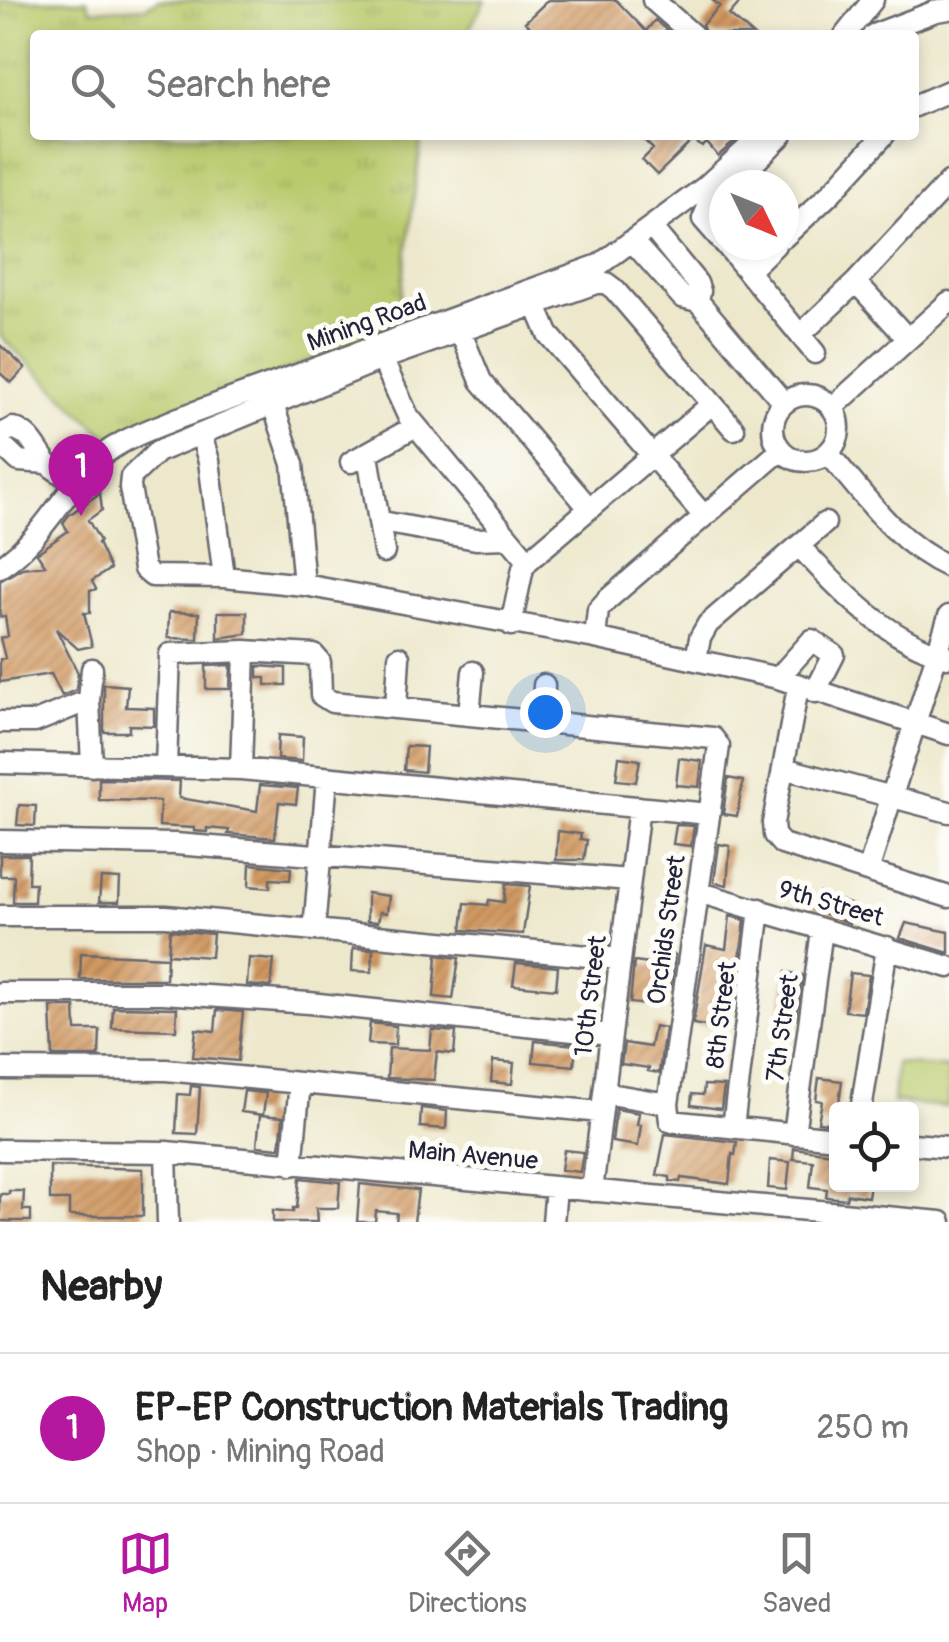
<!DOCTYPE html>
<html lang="en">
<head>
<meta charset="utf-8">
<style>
	:root { --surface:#fff; --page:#f6f6f6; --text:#222; --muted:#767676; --line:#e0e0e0; --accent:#b5179e }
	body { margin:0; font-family:Pangolin,sans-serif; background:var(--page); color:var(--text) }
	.controls { position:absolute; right:30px; bottom:30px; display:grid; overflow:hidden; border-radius:10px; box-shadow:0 5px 15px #0003 }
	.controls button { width:90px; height:90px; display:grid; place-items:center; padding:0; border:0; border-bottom:2px solid var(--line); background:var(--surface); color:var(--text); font:50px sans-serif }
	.compass { position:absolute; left:709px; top:170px; width:90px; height:90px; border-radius:50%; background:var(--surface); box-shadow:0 5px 15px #0003; rotate:133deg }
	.you { position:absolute; left:545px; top:712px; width:35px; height:35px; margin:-25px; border:8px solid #fff; border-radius:50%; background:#1a73e8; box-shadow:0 0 0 15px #1a73e833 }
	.badge { display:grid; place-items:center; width:65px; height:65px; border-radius:50%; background:var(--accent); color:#fff; font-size:32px; font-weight:700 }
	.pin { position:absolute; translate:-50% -82px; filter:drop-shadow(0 2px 5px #0008) }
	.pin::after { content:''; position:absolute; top:52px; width:35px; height:30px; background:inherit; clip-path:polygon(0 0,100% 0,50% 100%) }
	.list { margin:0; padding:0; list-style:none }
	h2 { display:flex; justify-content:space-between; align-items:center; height:130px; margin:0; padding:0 40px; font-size:42px }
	h2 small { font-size:32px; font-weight:400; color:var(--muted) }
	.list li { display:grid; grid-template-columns:65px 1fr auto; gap:30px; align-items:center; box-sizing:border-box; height:150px; padding:0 40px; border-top:2px solid var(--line) }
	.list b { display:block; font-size:38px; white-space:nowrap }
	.list p { margin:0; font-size:32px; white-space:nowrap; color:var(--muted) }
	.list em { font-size:32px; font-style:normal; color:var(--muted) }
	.icon { flex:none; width:55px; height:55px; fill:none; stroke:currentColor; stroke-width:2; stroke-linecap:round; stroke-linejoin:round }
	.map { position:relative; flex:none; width:949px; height:1222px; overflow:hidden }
	.search { position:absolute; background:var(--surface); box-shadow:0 5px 15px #0003; left:30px; right:30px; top:30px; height:110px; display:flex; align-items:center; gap:25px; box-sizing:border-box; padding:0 35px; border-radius:10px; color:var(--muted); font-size:38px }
	.sheet { height:280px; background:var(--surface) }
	nav { display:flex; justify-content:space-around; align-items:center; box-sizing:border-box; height:140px; border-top:2px solid var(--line); background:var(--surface); font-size:28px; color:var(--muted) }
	nav a { display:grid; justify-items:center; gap:5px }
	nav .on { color:var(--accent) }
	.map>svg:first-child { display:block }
	.grass { fill:url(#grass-tufts); stroke:#6e7654; stroke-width:2.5 }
	.pitch { fill:#b9ca6d; stroke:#6e7654; stroke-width:2.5 }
	.building { fill:url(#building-hatch) }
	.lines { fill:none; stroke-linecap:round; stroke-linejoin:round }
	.minor-casing { stroke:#69676e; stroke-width:25 }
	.minor { stroke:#fff; stroke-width:20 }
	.labels { text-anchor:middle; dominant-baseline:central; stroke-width:10; stroke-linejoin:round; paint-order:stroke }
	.street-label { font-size:25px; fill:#22223b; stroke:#fdfcf7 }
</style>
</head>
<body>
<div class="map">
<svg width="949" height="1222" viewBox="0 0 949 1222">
	<defs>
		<pattern id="grass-tufts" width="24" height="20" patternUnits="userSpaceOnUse" patternTransform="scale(2.5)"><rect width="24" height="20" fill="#b9ca6d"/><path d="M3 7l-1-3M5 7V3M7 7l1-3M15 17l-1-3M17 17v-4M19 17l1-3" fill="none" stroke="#9fad5f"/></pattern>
		<pattern id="building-hatch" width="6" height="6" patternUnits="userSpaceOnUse" patternTransform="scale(2.5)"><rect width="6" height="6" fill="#d19860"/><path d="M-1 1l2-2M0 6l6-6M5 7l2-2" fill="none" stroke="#a97c50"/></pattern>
	</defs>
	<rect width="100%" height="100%" fill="#fdfcf7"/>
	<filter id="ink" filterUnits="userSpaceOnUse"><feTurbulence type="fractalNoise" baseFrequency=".01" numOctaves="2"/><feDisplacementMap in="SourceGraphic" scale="20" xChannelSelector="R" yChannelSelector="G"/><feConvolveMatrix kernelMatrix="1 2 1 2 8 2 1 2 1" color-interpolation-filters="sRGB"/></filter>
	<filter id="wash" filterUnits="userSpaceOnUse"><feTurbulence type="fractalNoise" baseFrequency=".0048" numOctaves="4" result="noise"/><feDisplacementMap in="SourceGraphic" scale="40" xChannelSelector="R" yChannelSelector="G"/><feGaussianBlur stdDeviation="2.25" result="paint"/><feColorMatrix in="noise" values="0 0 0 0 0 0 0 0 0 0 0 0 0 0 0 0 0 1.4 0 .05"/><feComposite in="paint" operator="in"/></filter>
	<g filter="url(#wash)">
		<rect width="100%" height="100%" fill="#ede8cc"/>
		<!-- grass -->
		<path class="grass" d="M 0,0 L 87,0 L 90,10 L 146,7 L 158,0 L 485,0 L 466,35 L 35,35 L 35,135 L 422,135 L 397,325 L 112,442 L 0,336 Z"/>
		<!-- pitch -->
		<path class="pitch" d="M 896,1063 L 949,1068 L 949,1107 L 893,1102 Z"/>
		<g id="blocks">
			<!-- building -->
			<path class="building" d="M 548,0 L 616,0 L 646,31 L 655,20 L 672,35 L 538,35 L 525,22 Z
				M 712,0 L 742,0 L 729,15 L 753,35 L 706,35 L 702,25 L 720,6 Z
				M 639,135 L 742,135 L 718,156 L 707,143 L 702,147 L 693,140 L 657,175 L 642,160 L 653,149 Z
				M 0,345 L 25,368 L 11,383 L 0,373 Z
				M 100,493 L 102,510 L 88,520 L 100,541 L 98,543 L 110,569 L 92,581 L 96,589 L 90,591 L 90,613 L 84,613 L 92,646 L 78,649 L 56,629 L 78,673 L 76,690 L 62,696 L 51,674 L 0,682 L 0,659 L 5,658 L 0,638 L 8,636 L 5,616 L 0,617 L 0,581 L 22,568 L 45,565 L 37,553 L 68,531 L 63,523 L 69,515 Z
				M 169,612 L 199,613 L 198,639 L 168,638 Z
				M 218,612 L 247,612 L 247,634 L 218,638 Z
				M 231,665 L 230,689 L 206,689 L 206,666 Z
				M 258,666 L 286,668 L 286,685 L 266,685 L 266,678 L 258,678 Z
				M 104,684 L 128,686 L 126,707 L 154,708 L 154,726 L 129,725 L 129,732 L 104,732 Z
				M 278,735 L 303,737 L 302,761 L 277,759 Z
				M 406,746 L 426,747 L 424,772 L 404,770 Z
				M 619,757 L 640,760 L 636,782 L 616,780 Z
				M 679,758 L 702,761 L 699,787 L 676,785 Z
				M 728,778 L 743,781 L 737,816 L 723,814 Z
				M 99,779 L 180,781 L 179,798 L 257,811 L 260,785 L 298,788 L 296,804 L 279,802 L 275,838 L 228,834 L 229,830 L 207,828 L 207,832 L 194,831 L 194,828 L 159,826 L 160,801 L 99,800 Z
				M 19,805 L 36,806 L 35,826 L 17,825 Z
				M 676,825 L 694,826 L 691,846 L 673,844 Z
				M 558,831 L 581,834 L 580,839 L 587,840 L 584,860 L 556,860 Z
				M 719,844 L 730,846 L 727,885 L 714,882 Z
				M 0,855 L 29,855 L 28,883 L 35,883 L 34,902 L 13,902 L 14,876 L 0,876 Z
				M 250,864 L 291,868 L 290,880 L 270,879 L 270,888 L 249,886 Z
				M 101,878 L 120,879 L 119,902 L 99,902 Z
				M 506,884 L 530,886 L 523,934 L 462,930 L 465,903 L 488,905 L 489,900 L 504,902 Z
				M 367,893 L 389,896 L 387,913 L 380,912 L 378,922 L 367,921 Z
				M 819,893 L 855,906 L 849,923 L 812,909 Z
				M 730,916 L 745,920 L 737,982 L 726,981 L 718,1028 L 693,1024 L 706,945 L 726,949 Z
				M 906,923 L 949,932 L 949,953 L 900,938 Z
				M 170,930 L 213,934 L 211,957 L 168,954 Z
				M 353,948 L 373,949 L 372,972 L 352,971 Z
				M 659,951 L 675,955 L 671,987 L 660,985 L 657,1006 L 630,1003 L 634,962 L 657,965 Z
				M 81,953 L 167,957 L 166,979 L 80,979 Z
				M 437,955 L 459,958 L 453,999 L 434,997 Z
				M 249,958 L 274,960 L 271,987 L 247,985 Z
				M 516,963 L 558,967 L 556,989 L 513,985 Z
				M 786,972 L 802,975 L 796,1018 L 780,1016 Z
				M 850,973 L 869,975 L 863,1013 L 845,1011 Z
				M 51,1007 L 75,1007 L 76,1030 L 100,1030 L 99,1056 L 53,1056 Z
				M 113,1007 L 177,1008 L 176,1030 L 112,1028 Z
				M 217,1010 L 243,1012 L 238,1061 L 193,1057 L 196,1029 L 215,1031 Z
				M 370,1023 L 396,1026 L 395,1045 L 368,1044 Z
				M 654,1026 L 665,1028 L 659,1073 L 648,1071 L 649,1068 L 621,1064 L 624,1043 L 650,1047 Z
				M 432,1030 L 456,1032 L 454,1054 L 437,1052 L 434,1080 L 387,1078 L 389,1048 L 430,1050 Z
				M 535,1041 L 576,1045 L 574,1066 L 533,1062 Z
				M 493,1061 L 514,1063 L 512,1084 L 491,1082 Z
				M 819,1078 L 842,1081 L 836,1124 L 818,1122 L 822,1101 L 816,1100 Z
				M 704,1085 L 724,1086 L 721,1109 L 691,1105 L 692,1094 L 703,1095 Z
				M 191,1086 L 200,1087 L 197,1134 L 176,1133 L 178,1094 L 190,1095 Z
				M 244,1091 L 266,1093 L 263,1115 L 241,1112 Z
				M 421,1108 L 447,1111 L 446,1129 L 420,1127 Z
				M 616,1109 L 639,1113 L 637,1125 L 641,1125 L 638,1146 L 612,1142 Z
				M 260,1115 L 283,1117 L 280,1148 L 257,1146 Z
				M 665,1134 L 737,1142 L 735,1155 L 732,1154 L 729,1184 L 681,1178 L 680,1182 L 670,1181 L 670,1177 L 657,1175 Z
				M 794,1148 L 833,1153 L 832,1165 L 836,1166 L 836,1184 L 870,1184 L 868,1197 L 847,1194 L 846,1199 L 826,1197 L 827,1189 L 810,1187 L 813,1161 L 793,1159 Z
				M 564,1150 L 583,1152 L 580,1172 L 561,1170 Z
				M 770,1160 L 790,1162 L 787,1190 L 768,1188 Z
				M 50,1166 L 143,1169 L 143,1216 L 69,1216 L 69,1200 L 50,1200 Z
				M 300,1178 L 340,1182 L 338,1208 L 316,1208 L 317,1222 L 273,1222 L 273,1210 L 293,1212 L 293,1208 L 297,1208 Z
				M 360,1184 L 418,1190 L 414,1222 L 396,1222 L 397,1213 L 376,1211 L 375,1222 L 357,1222 Z
				M 9,1191 L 24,1191 L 23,1210 L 31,1210 L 31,1221 L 0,1221 L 0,1194 L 9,1194 Z"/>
		</g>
	</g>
	<g filter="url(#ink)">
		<use href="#blocks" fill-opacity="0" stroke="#69676e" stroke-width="2.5"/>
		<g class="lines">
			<!-- minor casing -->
			<g class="minor-casing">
				<path id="minor" d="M 653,0 L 693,35
					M 845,35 L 873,0
					M 873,35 L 936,11 L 949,9
					M 914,106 L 949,91
					M 732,185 L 782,135
					M 724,192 L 708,207 L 703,219 L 724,243
					M 652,228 L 697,283 L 700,291 L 698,301
					M 784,237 L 830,194 L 884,135
					M 633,242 L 682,297 L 698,301 L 784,403
					M 726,245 L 815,353
					M 748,271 L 775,245
					M 856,282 L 908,339
					M 536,306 L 548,334 L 704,516
					M 461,333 L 481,381 L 589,508
					M 800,335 L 856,282 L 949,182
					M 382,359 L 408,416 L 528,561
					M773 428a33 33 0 1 1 66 0a33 33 0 1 1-66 0Z
					M 273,405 L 293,464 L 304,585
					M 832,408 L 949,302
					M 734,429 L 614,289 L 606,283 L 596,283 L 382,359 L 157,452 L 131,477 L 130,487 L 144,569 L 152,576 L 224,577 L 304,585 L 595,638 L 778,678 L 949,734
					M 0,435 L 13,428 C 33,435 36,450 48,464 C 56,471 68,477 76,484
					M 201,435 L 209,461 L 224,577
					M 0,443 L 19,461 L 47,463
					M 828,453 C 864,495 897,544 949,567
					M 368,455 L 384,552
					M 351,462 L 416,426
					M 382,522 L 476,539 L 508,538
					M 799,546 C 842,592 884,638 947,657
					M 0,567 C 39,541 58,502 89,468 C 112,442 145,432 176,419 L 599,265 L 705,187 L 762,135
					M 511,625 L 523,568 L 528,561 L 712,404
					M 595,638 L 598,610 L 607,600 L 781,450
					M 245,651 L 314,655 L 320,662 L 321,695 L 332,702 L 713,738 L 719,746 L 668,1104 L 670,1121 L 836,1138
					M 696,659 L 700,638 L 708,624 L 825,523
					M 778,678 L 812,640 L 834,655 L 815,692
					M 798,687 L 773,823 L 774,835 L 782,844 L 949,897
					M 89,700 L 92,669
					M 396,708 L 399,657
					M 469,715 L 473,672
					M 0,722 L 35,722 L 89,700 L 92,766
					M 543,722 L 544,685
					M 0,763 L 241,769 L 709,814
					M 166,766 L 170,654 L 245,651 L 241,769
					M 783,768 L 949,812
					M 0,841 L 175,844 L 630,880
					M 868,871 L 949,616
					M 698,892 L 949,967
					M 0,916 L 166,916 L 620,959
					M 314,930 L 327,778
					M 0,993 L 163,993 L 309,1003 L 611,1035
					M 0,1069 L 166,1070 L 601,1112
					M 604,1093 L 668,1104
					M 861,1110 L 887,947
					M 733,1127 L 760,909
					M 794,1134 L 822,930
					M 912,1144 L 949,1147
					M 0,1150 L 166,1152 L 941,1222
					M 166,1152 L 168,1222
					M 292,1165 L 300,1083
					M 592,1191 L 639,807
					M 553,1222 L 556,1188"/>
			</g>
			<!-- minor -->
			<use href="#minor" class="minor"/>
		</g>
	</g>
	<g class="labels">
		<!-- street labels -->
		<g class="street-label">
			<text transform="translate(367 323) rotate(-20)">Mining Road</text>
			<text transform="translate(831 904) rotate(16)">9th Street</text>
			<text transform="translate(667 930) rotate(-82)">Orchids Street</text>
			<text transform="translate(591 996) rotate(-83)">10th Street</text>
			<text transform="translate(722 1015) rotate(-83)">8th Street</text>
			<text transform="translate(783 1028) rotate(-82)">7th Street</text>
			<text transform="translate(473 1156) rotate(5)">Main Avenue</text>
		</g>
	</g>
</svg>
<div class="controls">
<button><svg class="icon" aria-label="locate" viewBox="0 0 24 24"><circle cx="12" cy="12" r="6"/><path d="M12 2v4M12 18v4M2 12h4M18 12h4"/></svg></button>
</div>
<svg class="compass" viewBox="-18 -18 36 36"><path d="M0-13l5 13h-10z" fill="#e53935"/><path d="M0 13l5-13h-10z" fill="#767676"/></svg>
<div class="you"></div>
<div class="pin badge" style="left:81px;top:516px">1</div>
<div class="search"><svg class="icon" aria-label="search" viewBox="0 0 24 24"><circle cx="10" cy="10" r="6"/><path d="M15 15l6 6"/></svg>Search here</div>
</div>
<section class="sheet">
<h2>Nearby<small></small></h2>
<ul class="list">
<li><span class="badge">1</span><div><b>EP-EP Construction Materials Trading</b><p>Shop · Mining Road</p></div><em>250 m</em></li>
</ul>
</section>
<nav>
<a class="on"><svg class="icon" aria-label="map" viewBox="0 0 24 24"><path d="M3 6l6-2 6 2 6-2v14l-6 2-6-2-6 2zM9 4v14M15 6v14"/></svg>Map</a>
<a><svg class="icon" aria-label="directions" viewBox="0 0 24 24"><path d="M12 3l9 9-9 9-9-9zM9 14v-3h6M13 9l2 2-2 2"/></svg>Directions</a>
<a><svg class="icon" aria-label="saved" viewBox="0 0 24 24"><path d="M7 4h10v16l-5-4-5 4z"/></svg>Saved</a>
</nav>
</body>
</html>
